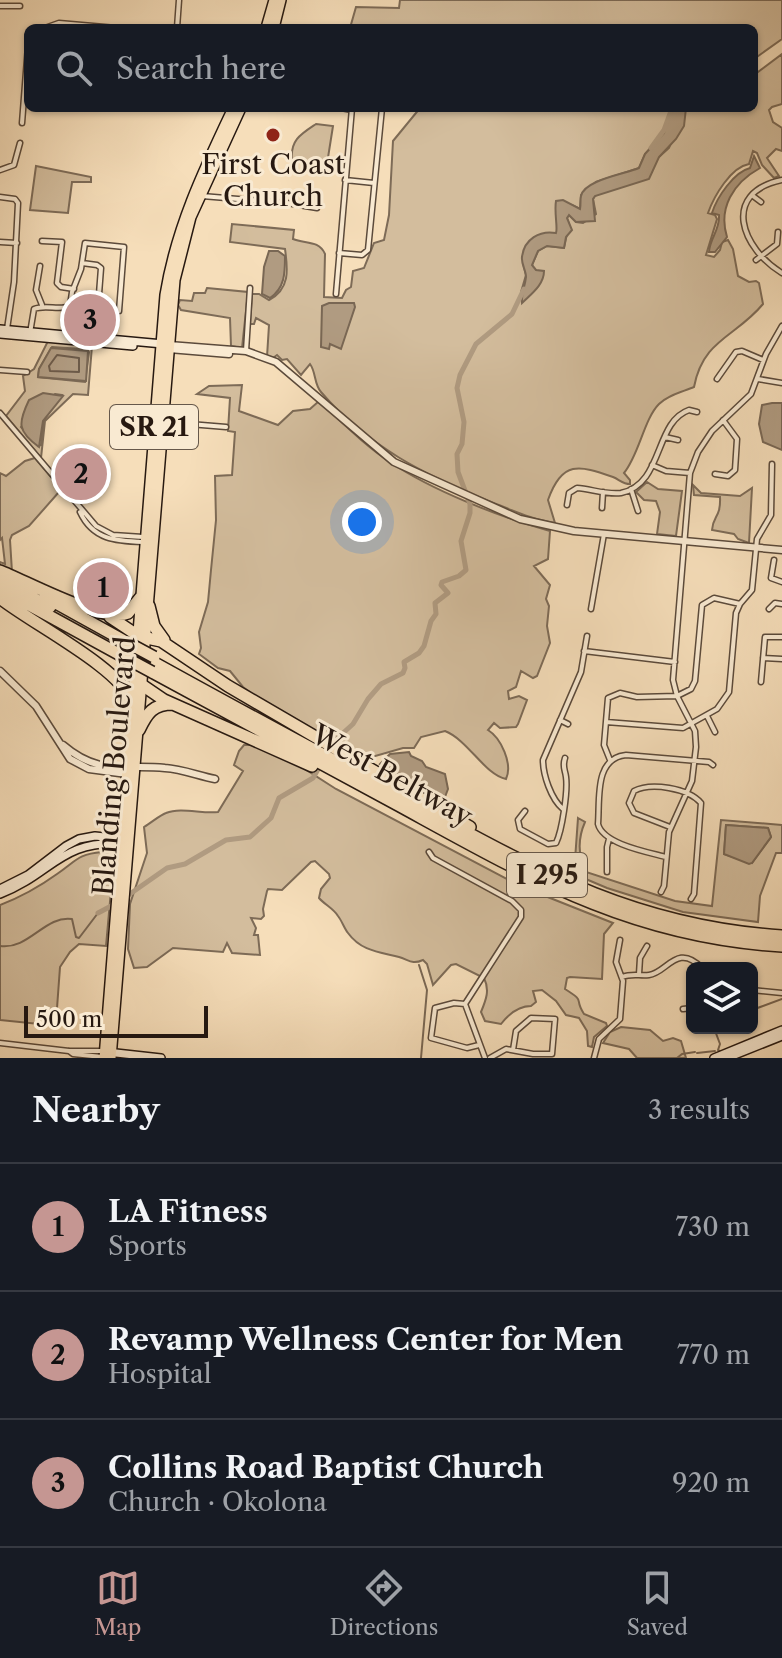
<!DOCTYPE html>
<html lang="en">
<head>
<meta charset="utf-8">
<style>
	:root { --surface:#171b24; --page:#242831; --text:#f1f3f6; --muted:#9ea1a6; --line:#363941; --accent:#c59692 }
	body { margin:0; font-family:"Libre Caslon Text",serif; background:var(--page); color:var(--text) }
	.controls { position:absolute; right:24px; bottom:24px; display:grid; overflow:hidden; border-radius:12px; box-shadow:0 2px 6px #0004 }
	.controls button { width:72px; height:72px; display:grid; place-items:center; padding:0; border:0; border-bottom:2px solid var(--line); background:var(--surface); color:var(--text); font:40px sans-serif }
	.scale { position:absolute; left:24px; bottom:20px; width:184px; box-sizing:border-box; padding-left:8px; border:4px solid #271911; border-top:0; font-size:22px; line-height:28px; white-space:nowrap; color:#271911; -webkit-text-stroke:6px #f9ead2; paint-order:stroke }
	.you { position:absolute; left:362px; top:522px; width:28px; height:28px; margin:-20px; border:6px solid #fff; border-radius:50%; background:#1a73e8; box-shadow:0 0 0 12px #1a73e833 }
	.badge { display:grid; place-items:center; width:52px; height:52px; border-radius:50%; background:var(--accent); color:#111; font-size:26px; font-weight:700 }
	.pin { position:absolute; translate:-50% -50%; border:4px solid #fff; box-shadow:0 2px 8px #0006 }
	.list { margin:0; padding:0; list-style:none }
	h2 { display:flex; justify-content:space-between; align-items:center; height:104px; margin:0; padding:0 32px; font-size:34px }
	h2 small { font-size:26px; font-weight:400; color:var(--muted) }
	.list li { display:grid; grid-template-columns:52px 1fr auto; gap:24px; align-items:center; box-sizing:border-box; height:128px; padding:0 32px; border-top:2px solid var(--line) }
	.list b { display:block; font-size:30px; white-space:nowrap }
	.list p { margin:0; font-size:26px; white-space:nowrap; color:var(--muted) }
	.list em { font-size:26px; font-style:normal; color:var(--muted) }
	.icon { flex:none; width:44px; height:44px; fill:none; stroke:currentColor; stroke-width:2; stroke-linecap:round; stroke-linejoin:round }
	.map { position:relative; flex:none; width:782px; height:1058px; overflow:hidden }
	.search { position:absolute; background:var(--surface); box-shadow:0 2px 6px #0004; left:24px; right:24px; top:24px; height:88px; display:flex; align-items:center; gap:20px; box-sizing:border-box; padding:0 28px; border-radius:12px; color:var(--muted); font-size:30px }
	.sheet { height:488px; background:var(--surface) }
	nav { display:flex; justify-content:space-around; align-items:center; box-sizing:border-box; height:112px; border-top:2px solid var(--line); background:var(--surface); font-size:22px; color:var(--muted) }
	nav a { display:grid; justify-items:center; gap:4px }
	nav .on { color:var(--accent) }
	.map>svg:first-child { display:block }
	.green { fill:#d3bd9d; stroke:#7d6b57; stroke-width:2; fill-rule:evenodd }
	.water { fill:#b09b81; stroke:#796754; stroke-width:2 }
	.lines { fill:none; stroke-linecap:round; stroke-linejoin:round }
	.shore { stroke:#6c5a49; stroke-width:2 }
	.stream { stroke:#796754; stroke-width:2 }
	.river { stroke:#b09b81; stroke-width:5 }
	.minor-casing { stroke:#5b4a3b; stroke-width:7 }
	.tertiary-casing { stroke:#5b4a3b; stroke-width:9 }
	.secondary-casing { stroke:#271911; stroke-width:10 }
	.primary-casing { stroke:#271911; stroke-width:12 }
	.motorway-casing { stroke:#271911; stroke-width:14 }
	.minor { stroke:#f9ead2; stroke-width:4 }
	.tertiary { stroke:#f9ead2; stroke-width:6 }
	.secondary { stroke:#f9ead2; stroke-width:7 }
	.primary { stroke:#f6deba; stroke-width:9 }
	.motorway { stroke:#f6deba; stroke-width:11 }
	.motorway-bridge-casing { stroke:#271911; stroke-width:14; stroke-linecap:butt }
	.motorway-bridge { stroke:#f6deba; stroke-width:11 }
	.poi-dot { fill:#8f2418; stroke:#f9ead2; stroke-width:3 }
	.labels { text-anchor:middle; dominant-baseline:central; stroke-width:6; stroke-linejoin:round; paint-order:stroke }
	.shield { fill:#f9ead2; stroke:#66584b; stroke-width:2 }
	.shield-label { font-size:26px; font-weight:bold; fill:#271911 }
	.poi-label { font-size:28px; fill:#271911; stroke:#f9ead2 }
	.street-label { font-size:28px; fill:#271911; stroke:#f9ead2 }
</style>
</head>
<body>
<div class="map">
<svg width="782" height="1058" viewBox="0 0 782 1058">
	<rect width="100%" height="100%" fill="#f6deba"/>
	<filter id="stains"><feTurbulence type="fractalNoise" baseFrequency=".0025" numOctaves="4"/><feColorMatrix values="0 0 0 0 .2 0 0 0 0 .09 0 0 0 0 .02 0 0 0 .5 -.17"/></filter>
	<radialGradient id="worn" r=".72"><stop offset=".6" stop-color="#630" stop-opacity="0"/><stop offset="1" stop-color="#630" stop-opacity=".3"/></radialGradient>
	<!-- green -->
	<path class="green" d="M 400,0 L 782,0 L 782,39 L 754,59 L 754,28 L 350,28 L 356,7 L 399,8 Z
		M 782,54 L 782,104 L 772,107 L 769,110 L 773,122 L 782,128 L 782,151 L 776,149 L 767,158 L 779,176 L 774,178 L 762,165 L 757,153 L 753,151 L 749,164 C 731,167 714,196 708,213 L 715,215 L 717,219 L 706,255 L 714,257 L 720,250 L 722,242 L 728,240 L 733,249 L 738,276 L 749,282 L 756,281 L 759,283 L 763,304 C 736,337 703,339 694,387 C 682,392 668,395 659,404 C 644,419 639,455 624,473 L 630,480 L 630,484 C 623,484 620,480 613,477 C 579,465 562,460 548,500 L 555,523 C 533,520 512,510 491,502 C 425,475 368,447 321,392 C 314,384 316,372 310,364 L 301,375 L 287,359 L 282,360 L 277,355 L 273,358 L 267,357 L 269,325 L 256,318 L 254,324 L 250,324 L 252,294 L 259,294 L 269,300 C 290,289 288,270 285,249 L 230,242 L 232,224 L 294,230 L 293,239 C 305,244 319,240 325,254 L 324,297 L 342,298 L 346,290 L 351,287 L 353,271 L 364,268 L 374,243 L 384,240 L 389,215 L 393,141 L 420,108 L 671,108 L 664,133 L 645,154 L 639,168 L 596,182 L 581,195 L 580,209 L 572,205 L 556,234 L 523,263 L 526,275 L 521,292 L 536,270 L 532,265 L 538,251 L 547,246 L 564,248 L 569,224 L 567,218 L 569,215 L 576,222 L 583,223 L 596,214 L 593,199 L 595,196 L 659,157 L 669,148 L 686,108 L 754,108 L 754,75 Z
		M 316,124 L 333,126 L 327,164 L 292,160 C 290,140 301,134 316,124 Z
		M 36,166 L 91,177 L 91,182 L 72,182 L 68,213 L 30,210 Z
		M 207,288 L 248,292 L 242,348 L 231,346 L 230,318 L 181,310 L 178,305 L 180,300 L 192,301 L 194,293 L 205,293 Z
		M 48,341 L 92,346 L 88,395 L 73,394 L 45,421 L 41,458 L 6,416 L 25,391 L 23,376 L 34,369 ZM 52,347 L 82,349 L 89,352 L 85,382 L 38,377 L 39,369 ZM 55,394 L 62,395 L 43,421 L 41,445 L 38,446 L 21,427 Z
		M 242,385 L 239,411 L 278,425 L 293,411 L 310,409 L 319,401 C 342,422 364,445 390,462 C 433,491 500,517 550,531 L 548,559 L 534,566 L 550,585 L 546,599 L 549,606 L 547,626 L 550,643 L 537,676 L 533,678 L 521,671 L 516,687 L 508,691 L 509,699 L 519,696 L 527,700 L 518,724 L 516,727 L 500,728 L 494,723 L 488,730 C 501,738 513,764 506,779 C 485,775 468,740 445,731 L 421,737 L 414,748 L 403,748 L 365,759 L 259,699 L 243,687 L 230,671 L 218,668 L 199,654 L 201,648 L 199,632 L 208,602 L 211,570 L 216,520 L 215,476 L 232,475 L 235,432 L 228,431 L 230,398 L 197,394 L 209,386 Z
		M 35,458 L 57,484 L 59,492 L 29,526 L 12,535 L 10,540 L 12,572 L 0,565 L 0,562 L 5,564 L 2,538 L 0,540 L 0,473 L 6,476 L 25,461 Z
		M 647,482 L 658,489 L 682,491 L 676,536 L 657,534 L 660,512 L 656,501 L 644,500 L 636,492 Z
		M 693,485 L 701,493 L 740,496 L 752,488 L 749,543 L 738,539 L 734,534 L 712,530 C 713,515 721,518 720,497 L 694,495 Z
		M 244,745 L 254,745 L 300,766 L 336,789 L 520,886 L 613,923 L 604,934 L 602,979 L 570,977 L 567,978 L 565,989 C 587,1003 573,997 584,1014 L 606,1023 L 607,1026 L 594,1037 L 592,1047 L 588,1046 L 587,1031 L 579,1018 L 566,1015 L 556,1001 L 542,990 L 533,991 L 536,1002 L 531,1006 C 519,1006 508,1015 501,1024 L 485,1021 L 481,1012 C 486,1000 490,990 484,978 L 456,964 L 451,965 L 433,985 L 427,964 L 423,960 C 412,965 409,960 399,957 C 379,952 361,951 348,933 C 344,928 342,921 338,916 C 333,908 325,905 319,898 L 321,889 L 330,878 L 329,874 L 315,861 L 311,862 L 282,890 L 268,889 L 267,891 L 263,909 L 264,916 L 261,919 L 251,918 L 256,928 L 254,935 L 258,935 L 260,955 L 232,953 L 227,943 L 223,952 L 173,948 L 147,967 L 134,968 L 128,949 L 130,904 L 147,853 L 144,827 C 151,823 160,815 166,813 C 181,807 202,814 218,812 L 243,771 L 234,765 L 239,751 Z
		M 578,818 L 585,822 C 578,838 578,856 586,872 L 675,901 L 712,906 L 721,820 L 782,825 L 782,853 L 776,853 L 760,896 L 758,922 L 683,912 L 607,888 L 574,874 ZM 726,825 L 768,828 L 771,837 L 752,863 L 724,854 Z
		M 102,852 L 114,857 L 106,946 L 79,944 L 70,952 L 60,967 L 56,1022 L 49,1025 L 0,1020 L 0,905 C 21,897 39,887 57,874 C 76,861 78,854 102,852 Z
		M 621,1027 L 650,1030 L 663,1041 L 673,1038 L 681,1041 L 686,1058 L 637,1058 L 629,1049 L 603,1043 L 610,1032 Z"/>
	<!-- water -->
	<path class="water" d="M 671,108 L 686,108 L 684,126 L 676,139 L 659,157 L 649,179 L 595,196 L 593,199 L 595,221 L 576,222 L 569,215 L 567,218 L 572,230 L 566,237 L 564,248 L 547,246 L 538,251 L 532,265 L 536,270 L 544,271 C 544,285 531,294 522,303 C 521,293 525,287 526,277 C 526,270 521,264 522,257 C 524,239 540,230 556,233 C 558,228 554,212 556,201 L 563,200 L 580,209 C 581,204 580,200 581,196 C 584,180 625,174 639,168 L 645,154 L 664,133 Z
		M 754,156 L 760,168 C 733,183 718,208 727,237 L 715,252 L 709,252 C 710,237 720,231 719,215 L 712,213 C 717,197 734,172 750,168 Z
		M 269,251 L 278,251 L 285,256 C 285,273 285,288 270,298 L 262,294 L 264,267 Z
		M 329,303 L 354,303 L 355,307 L 341,349 L 330,344 L 329,349 L 321,347 L 322,306 Z
		M 51,348 L 88,351 L 86,381 L 38,377 L 39,369 Z
		M 43,393 L 63,396 L 43,421 L 39,447 C 17,431 18,423 29,400 Z
		M 772,403 L 782,403 L 782,450 L 763,442 L 759,424 L 762,405 Z
		M 409,752 L 411,756 L 422,761 L 426,767 L 445,774 L 448,789 L 445,797 L 433,795 L 380,764 L 390,754 Z
		M 726,825 L 768,828 L 771,837 L 752,863 L 749,864 L 724,854 Z"/>
	<g class="lines">
		<!-- shore -->
		<path class="shore" d="M 57,355 L 79,358 L 79,372 L 50,371 L 49,366 Z"/>
		<!-- stream -->
		<path class="stream" d="M 0,946 C 29,950 45,915 72,919 L 76,937 L 79,938 L 98,913
			M 419,965 L 427,990 L 421,1058
			M 752,1010 L 782,999
			M 714,1028 L 720,1044 L 718,1050 L 720,1051
			M 697,1053 L 715,1051
			M 677,1058 L 682,1054 L 695,1052"/>
		<!-- river -->
		<path class="river" d="M 651,148 L 664,130 L 672,108
			M 331,744 L 353,724 L 368,699 L 381,684 L 403,673 L 405,668 L 404,662 L 419,653 L 424,646 L 431,621 L 436,614 L 435,603 L 448,593 L 441,585 L 442,582 L 459,576 L 466,570 L 461,541 L 470,513 L 470,504 L 458,472 L 457,454 L 462,444 L 464,422 L 457,388 L 460,375 L 476,344 L 512,314 L 524,289
			M 127,896 L 167,868 L 185,864 L 226,840 L 250,837 L 271,818 L 279,798 L 313,778 L 321,764
			M 98,913 L 115,904"/>
		<!-- minor casing -->
		<g class="minor-casing">
			<path id="minor" d="M 0,6 L 20,6
				M 45,28 L 59,23 L 116,28
				M 177,28 L 179,0
				M 341,108 L 352,110
				M 22,123 L 28,46
				M 0,170 L 14,165 L 20,143
				M 345,180 L 374,183
				M 782,180 C 720,193 742,249 782,273
				M 202,196 L 287,203 L 317,208
				M 753,196 L 761,202
				M 0,197 L 15,199 L 18,203 L 14,282 L 7,329
				M 42,241 L 62,242 L 57,283 L 61,287 L 74,289
				M 0,242 L 17,243
				M 339,253 L 362,255 L 368,250 L 382,108
				M 756,260 L 777,244 L 778,232
				M 82,263 L 97,265 L 101,268 L 99,294 L 103,303 L 100,339
				M 40,266 L 36,290 L 42,305
				M 336,294 L 352,108
				M 30,333 L 34,309 C 46,304 59,311 70,306 L 72,292 L 81,269 L 85,243 L 124,247 L 119,311 L 103,309
				M 246,351 L 250,288
				M 0,370 L 27,372
				M 717,379 L 736,352 L 742,351 L 763,360
				M 758,379 L 782,383
				M 0,413 L 96,526 L 113,535 L 143,537
				M 165,422 L 226,427
				M 665,437 L 678,440
				M 652,465 L 666,471 L 690,473
				M 715,474 L 728,476 L 735,470 L 737,439 L 723,420
				M 631,489 L 638,511
				M 567,505 L 569,493 L 577,488 C 591,489 607,495 621,493 C 664,484 654,422 689,410 L 697,412
				M 602,508 L 603,492
				M 80,512 C 93,540 116,541 143,542
				M 774,560 L 771,578 L 782,582
				M 591,609 L 604,534
				M 769,609 L 775,603 L 782,604
				M 584,651 L 675,662
				M 763,658 L 782,659
				M 761,682 L 765,637 L 782,637
				M 707,716 L 715,732
				M 560,720 L 568,724
				M 606,722 L 683,728 L 717,709 L 729,692 L 736,613 L 740,604 L 752,590 L 757,539 L 771,515 L 772,464
				M 610,760 L 604,745 L 608,698 L 620,693 L 637,697 L 677,696 L 691,689 L 695,681 L 702,605 L 714,598 L 740,604
				M 563,809 C 551,799 543,775 543,760 L 581,672 L 587,636
				M 525,811 L 518,820 L 520,829 L 548,844 L 556,843 C 562,831 568,791 566,777 C 565,769 562,767 565,758
				M 670,827 L 634,813 L 629,803 L 634,791 C 651,782 688,788 701,803 L 694,894 L 691,899
				M 429,852 L 433,858 L 512,901 L 521,910 L 521,917 L 465,1004 L 485,1058
				M 666,857 C 647,852 603,844 598,824 C 600,799 594,758 626,755 L 709,762 L 713,765
				M 607,872 L 607,847 L 609,839
				M 661,892 L 664,886 L 669,832 L 692,781 L 696,747 L 695,731 L 677,696 L 673,680 L 690,473 L 698,452 L 712,431 L 751,394 L 766,354 L 782,326
				M 639,974 L 640,958 L 647,946
				M 622,977 C 632,973 639,976 649,975 C 667,973 677,942 702,968
				M 752,990 L 782,993
				M 465,1004 L 454,1003 L 435,1008 L 431,1038 L 467,1048 L 479,1045
				M 683,1009 L 692,1008
				M 0,1043 L 69,1051 L 105,1051
				M 69,1051 L 73,1054 L 102,1057
				M 490,1058 L 506,1049 L 533,1054 L 552,1054 L 555,1019 L 531,1018 L 516,1031 L 513,1050
				M 594,1058 L 599,1039 L 620,1019 L 623,981 L 616,962 L 620,940"/>
		</g>
		<!-- tertiary casing -->
		<g class="tertiary-casing">
			<path id="tertiary" d="M 169,345 L 246,351 L 276,362 L 394,462 L 520,519 L 574,531 L 782,550
				M 169,349 L 229,354
				M 0,671 L 36,706 L 70,759 L 89,769 L 127,774
				M 63,745 C 99,776 123,764 165,768 C 182,769 199,776 215,779"/>
		</g>
		<!-- secondary casing -->
		<g class="secondary-casing">
			<path id="secondary" d="M 0,329 L 163,344
				M 0,334 L 133,346
				M 0,889 L 28,875 L 66,846 L 79,839 L 95,836 L 124,839
				M 0,894 C 52,874 61,839 124,844
				M 107,1052 L 161,1058
				M 714,1058 L 782,1030
				M 727,1058 L 782,1036"/>
		</g>
		<!-- primary casing -->
		<g class="primary-casing">
			<path id="primary" d="M 266,28 L 274,0
				M 274,28 L 281,0
				M 104,1058 L 165,295 C 176,227 204,169 233,108
				M 111,1058 L 175,280 L 191,217 L 241,108"/>
		</g>
		<!-- motorway casing -->
		<g class="motorway-casing">
			<path id="motorway" d="M 0,571 C 28,582 102,623 128,613 L 140,598
				M 0,580 L 50,607
				M 0,589 L 126,658
				M 45,597 L 128,643
				M 0,598 C 31,623 121,668 132,702
				M 149,606 L 154,626 L 164,640
				M 110,617 L 134,633 L 143,644
				M 137,645 L 147,638 L 161,641 L 228,686 L 470,827
				M 153,662 C 234,707 316,751 398,795 C 529,866 629,926 782,936
				M 134,672 L 142,685 L 164,700 L 312,766
				M 152,672 C 234,716 316,761 398,805 C 528,876 630,937 782,946
				M 126,696 L 131,718
				M 139,730 C 147,713 153,704 173,704"/>
		</g>
		<!-- minor -->
		<use href="#minor" class="minor"/>
		<!-- tertiary -->
		<use href="#tertiary" class="tertiary"/>
		<!-- secondary -->
		<use href="#secondary" class="secondary"/>
		<!-- primary -->
		<use href="#primary" class="primary"/>
		<!-- motorway -->
		<use href="#motorway" class="motorway"/>
		<!-- motorway-bridge casing -->
		<g class="motorway-bridge-casing">
			<path id="motorway-bridge" d="M 128,643 L 154,657
				M 126,658 L 152,672"/>
		</g>
		<!-- motorway-bridge -->
		<use href="#motorway-bridge" class="motorway-bridge"/>
	</g>
	<!-- markers -->
	<circle class="poi-dot" cx="273" cy="135" r="8"/>
	<g class="labels">
		<!-- shield labels -->
		<g class="shield">
			<rect x="110" y="405" width="88" height="44" rx="6"/>
			<rect x="507" y="853" width="80" height="44" rx="6"/>
		</g>
		<g class="shield-label">
			<text x="154" y="427">SR 21</text>
			<text x="547" y="875">I 295</text>
		</g>
		<!-- poi labels -->
		<g class="poi-label">
			<text x="273" y="164">First Coast<tspan x="273" dy="32">Church</tspan></text>
		</g>
		<!-- street labels -->
		<g class="street-label">
			<text transform="translate(114 766) rotate(-85)">Blanding Boulevard</text>
			<text transform="translate(392 775) rotate(29)">West Beltway</text>
		</g>
	</g>
	<rect width="100%" height="100%" filter="url(#stains)"/>
	<rect width="100%" height="100%" fill="url(#worn)"/>
</svg>
<div class="controls">
<button><svg class="icon" aria-label="layers" viewBox="0 0 24 24"><path d="M12 4l9 5-9 5-9-5zM3 14l9 5 9-5"/></svg></button>
</div>
<div class="scale">500 m</div>
<div class="you"></div>
<div class="pin badge" style="left:103px;top:588px">1</div>
<div class="pin badge" style="left:81px;top:474px">2</div>
<div class="pin badge" style="left:90px;top:320px">3</div>
<div class="search"><svg class="icon" aria-label="search" viewBox="0 0 24 24"><circle cx="10" cy="10" r="6"/><path d="M15 15l6 6"/></svg>Search here</div>
</div>
<section class="sheet">
<h2>Nearby<small>3 results</small></h2>
<ul class="list">
<li><span class="badge">1</span><div><b>LA Fitness</b><p>Sports</p></div><em>730 m</em></li>
<li><span class="badge">2</span><div><b>Revamp Wellness Center for Men</b><p>Hospital</p></div><em>770 m</em></li>
<li><span class="badge">3</span><div><b>Collins Road Baptist Church</b><p>Church · Okolona</p></div><em>920 m</em></li>
</ul>
</section>
<nav>
<a class="on"><svg class="icon" aria-label="map" viewBox="0 0 24 24"><path d="M3 6l6-2 6 2 6-2v14l-6 2-6-2-6 2zM9 4v14M15 6v14"/></svg>Map</a>
<a><svg class="icon" aria-label="directions" viewBox="0 0 24 24"><path d="M12 3l9 9-9 9-9-9zM9 14v-3h6M13 9l2 2-2 2"/></svg>Directions</a>
<a><svg class="icon" aria-label="saved" viewBox="0 0 24 24"><path d="M7 4h10v16l-5-4-5 4z"/></svg>Saved</a>
</nav>
</body>
</html>
